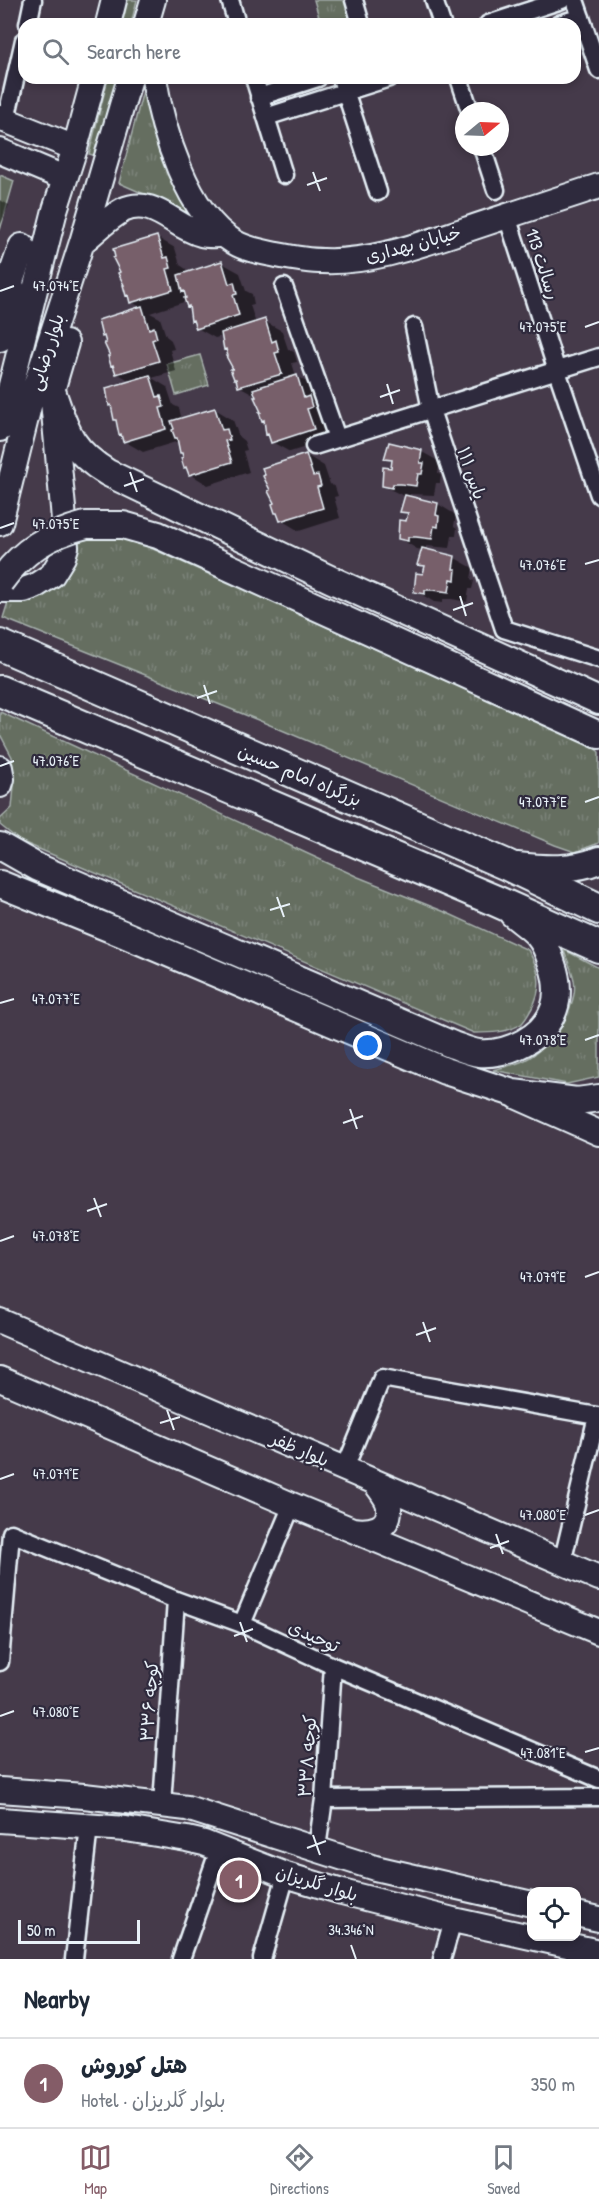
<!DOCTYPE html>
<html lang="en">
<head>
<meta charset="utf-8">
<style>
	:root { --surface:#fff; --page:#f2f2f3; --text:#1f2937; --muted:#747a83; --line:#e0e1e3; --accent:#845c67 }
	body { margin:0; font-family:"Patrick Hand","Playpen Sans Arabic",sans-serif; background:var(--page); color:var(--text) }
	.controls { position:absolute; right:18px; bottom:18px; display:grid; overflow:hidden; border-radius:12px; box-shadow:0 3px 9px #0003 }
	.controls button { width:54px; height:54px; display:grid; place-items:center; padding:0; border:0; border-bottom:2px solid var(--line); background:var(--surface); color:var(--text); font:30px sans-serif }
	.compass { position:absolute; left:455px; top:102px; width:54px; height:54px; border-radius:50%; background:var(--surface); box-shadow:0 3px 9px #0003; rotate:71deg }
	.scale { position:absolute; left:18px; bottom:15px; width:122px; box-sizing:border-box; padding-left:6px; border:3px solid #e8f1f8; border-top:0; font-size:16px; line-height:21px; white-space:nowrap; color:#e8f1f8; -webkit-text-stroke:4px #2f2a3d; paint-order:stroke }
	.you { position:absolute; left:368px; top:1046px; width:21px; height:21px; margin:-15px; border:4px solid #fff; border-radius:50%; background:#1a73e8; box-shadow:0 0 0 9px #1a73e833 }
	.badge { display:grid; place-items:center; width:39px; height:39px; border-radius:50%; background:var(--accent); color:#fff; font-size:20px; font-weight:700 }
	.pin { position:absolute; translate:-50% -50%; border:3px solid #fff; box-shadow:0 2px 6px #0006 }
	.list { margin:0; padding:0; list-style:none }
	h2 { display:flex; justify-content:space-between; align-items:center; height:78px; margin:0; padding:0 24px; font-size:26px }
	h2 small { font-size:20px; font-weight:400; color:var(--muted) }
	.list li { display:grid; grid-template-columns:39px 1fr auto; gap:18px; align-items:center; box-sizing:border-box; height:90px; padding:0 24px; border-top:2px solid var(--line) }
	.list b { display:block; font-size:22px; white-space:nowrap }
	.list p { margin:0; font-size:20px; white-space:nowrap; color:var(--muted) }
	.list em { font-size:20px; font-style:normal; color:var(--muted) }
	.icon { flex:none; width:33px; height:33px; fill:none; stroke:currentColor; stroke-width:2; stroke-linecap:round; stroke-linejoin:round }
	.map { position:relative; flex:none; width:599px; height:1959px; overflow:hidden }
	.search { position:absolute; background:var(--surface); box-shadow:0 3px 9px #0003; left:18px; right:18px; top:18px; height:66px; display:flex; align-items:center; gap:15px; box-sizing:border-box; padding:0 21px; border-radius:18px; color:var(--muted); font-size:22px }
	.sheet { height:168px; background:var(--surface) }
	nav { display:flex; justify-content:space-around; align-items:center; box-sizing:border-box; height:84px; border-top:2px solid var(--line); background:var(--surface); font-size:16px; color:var(--muted) }
	nav a { display:grid; justify-items:center; gap:3px }
	nav .on { color:var(--accent) }
	.map>svg:first-child { display:block }
	.grass { fill:url(#grass-tufts); stroke:#a6b0ac; stroke-width:1.5 }
	.garden { fill:#656e61; stroke:#a6b0ac; stroke-width:1.5 }
	.shadow { fill:#0007 }
	.building { fill:#775f6a; stroke:#e8f1f8; stroke-width:1.5 }
	.lines { fill:none; stroke-linecap:round; stroke-linejoin:round }
	.street-casing { stroke:#e8f1f8; stroke-width:21 }
	.secondary-casing { stroke:#e8f1f8; stroke-width:28 }
	.primary-casing { stroke:#e8f1f8; stroke-width:30 }
	.highway-casing { stroke:#e8f1f8; stroke-width:34 }
	.street { stroke:#2f2a3d; stroke-width:16 }
	.secondary { stroke:#2f2a3d; stroke-width:24 }
	.primary { stroke:#2f2a3d; stroke-width:26 }
	.highway { stroke:#2f2a3d; stroke-width:30 }
	.primary-bridge-casing { stroke:#e8f1f8; stroke-width:30; stroke-linecap:butt }
	.primary-bridge { stroke:#2f2a3d; stroke-width:26 }
	.ticks { fill:none; stroke:#e8f1f8; stroke-width:2 }
	.labels { text-anchor:middle; dominant-baseline:central; stroke-width:4.5; stroke-linejoin:round; paint-order:stroke }
	.street-label { font-size:18px; fill:#e8f1f8; stroke:#2f2a3d }
	.ticks-label { font-size:15px; text-anchor:middle; fill:#e8f1f8; stroke:#2f2a3d; stroke-width:4.5; stroke-linejoin:round; paint-order:stroke }
</style>
</head>
<body>
<div class="map">
<svg width="599" height="1959" viewBox="0 0 599 1959">
	<defs>
		<pattern id="grass-tufts" width="24" height="20" patternUnits="userSpaceOnUse" patternTransform="scale(1.5)"><rect width="24" height="20" fill="#656e61"/><path d="M3 7l-1-3M5 7V3M7 7l1-3M15 17l-1-3M17 17v-4M19 17l1-3" fill="none" stroke="#7b8378"/></pattern>
	</defs>
	<rect width="100%" height="100%" fill="#453a4a"/>
	<filter id="ink" filterUnits="userSpaceOnUse"><feTurbulence type="fractalNoise" baseFrequency=".0167" numOctaves="2"/><feDisplacementMap in="SourceGraphic" scale="12" xChannelSelector="R" yChannelSelector="G"/><feConvolveMatrix kernelMatrix="1 2 1 2 8 2 1 2 1" color-interpolation-filters="sRGB"/></filter>
	<g filter="url(#ink)">
		<!-- grass -->
		<path class="grass" d="M 128,0 L 137,0 L 131,24 L 122,24 Z
			M 314,0 L 345,0 L 353,24 L 321,24 Z
			M 108,78 L 117,78 L 97,156 L 89,154 Z
			M 145,83 L 197,217 L 119,183 Z
			M 200,355 L 209,385 L 176,395 L 167,364 Z
			M 94,538 L 119,538 L 142,544 L 593,747 L 599,752 L 599,843 L 575,852 L 555,845 L 258,720 L 3,618 L 8,602 L 22,601 L 77,542 Z
			M 0,712 L 358,877 L 445,912 L 528,950 C 540,970 543,987 532,1008 C 529,1013 525,1021 521,1024 C 508,1033 489,1033 474,1033 L 20,841 L 0,825 L 0,819 L 12,808 L 14,786 L 12,757 L 0,734 Z
			M 563,949 L 599,968 L 599,1077 L 567,1084 L 493,1070 C 503,1067 515,1065 525,1060 C 548,1048 579,1008 574,980 C 572,970 567,959 563,949 Z"/>
		<!-- garden -->
		<path class="garden" d="M 0,175 L 14,181 L 0,230 Z"/>
		<!-- shadow -->
		<path class="shadow" d="M 0,200 L 9,205 L 0,226 Z
			M 156,237 L 175,248 L 180,265 L 186,269 L 187,274 L 222,263 L 240,273 L 246,291 L 252,294 L 254,304 L 250,305 L 256,324 L 264,321 L 282,331 L 288,349 L 294,352 L 297,362 L 292,363 L 296,376 L 315,387 L 331,439 L 290,452 L 272,442 L 266,421 L 263,420 L 259,397 L 239,386 L 228,351 L 225,349 L 223,336 L 215,338 L 197,328 L 195,321 L 193,320 L 187,301 L 150,313 L 160,318 L 166,336 L 171,340 L 174,349 L 170,350 L 176,371 L 152,378 L 167,387 L 173,405 L 179,408 L 182,420 L 215,409 L 233,420 L 239,437 L 244,441 L 247,450 L 243,451 L 249,472 L 208,485 L 190,474 L 179,441 L 143,452 L 124,441 L 132,382 L 117,373 L 115,367 L 112,365 L 112,357 L 105,337 L 103,336 L 142,308 L 132,302 L 127,295 Z
			M 390,444 L 422,452 L 440,462 L 438,473 L 441,475 L 440,483 L 436,483 L 434,495 L 410,494 L 410,498 L 438,504 L 456,515 L 454,526 L 457,528 L 456,536 L 452,536 L 450,548 L 426,546 L 426,551 L 455,558 L 473,568 L 471,579 L 474,581 L 472,589 L 469,589 L 467,602 L 452,599 L 443,599 L 443,603 L 434,602 L 416,591 L 424,576 L 426,568 L 419,564 L 423,550 L 417,549 L 399,538 L 408,523 L 409,515 L 402,511 L 406,497 L 383,486 L 392,470 L 393,462 L 386,458 Z
			M 306,455 L 324,466 L 330,484 L 335,487 L 338,496 L 334,497 L 340,518 L 299,531 L 281,520 L 279,514 Z"/>
		<!-- building -->
		<path class="building" d="M 157,236 L 164,258 L 168,257 L 171,268 L 167,269 L 173,290 L 130,303 L 128,295 L 126,296 L 123,285 L 124,285 L 118,273 L 120,272 L 113,258 L 115,257 L 113,249 Z
			M 222,261 L 229,284 L 234,282 L 237,294 L 233,295 L 239,315 L 196,329 L 193,320 L 191,321 L 189,306 L 187,307 L 184,298 L 186,298 L 184,291 L 182,292 L 178,275 Z
			M 142,306 L 149,329 L 154,327 L 157,338 L 152,340 L 159,361 L 116,374 L 113,365 L 111,366 L 108,356 L 110,356 L 104,343 L 106,343 L 104,336 L 102,337 L 98,320 Z
			M 265,319 L 272,342 L 276,340 L 279,352 L 275,353 L 282,374 L 238,387 L 236,379 L 234,379 L 230,369 L 233,369 L 226,356 L 228,356 L 226,349 L 224,350 L 221,333 Z
			M 150,375 L 157,397 L 161,396 L 164,407 L 160,408 L 166,429 L 123,442 L 121,434 L 119,435 L 116,420 L 114,420 L 111,405 L 109,406 L 106,388 Z
			M 297,375 L 304,398 L 309,396 L 312,407 L 307,409 L 314,429 L 271,443 L 268,434 L 266,435 L 264,420 L 262,421 L 259,412 L 261,412 L 254,397 L 256,397 L 253,389 Z
			M 215,408 L 222,430 L 227,429 L 230,440 L 225,441 L 232,462 L 189,475 L 186,467 L 184,468 L 181,458 L 183,457 L 182,453 L 180,453 L 177,438 L 175,438 L 172,430 L 174,429 L 171,421 Z
			M 389,442 L 422,450 L 420,463 L 424,463 L 422,474 L 418,474 L 416,486 L 401,484 L 393,484 L 392,488 L 382,486 L 383,467 L 391,468 L 392,460 L 384,459 Z
			M 306,454 L 313,476 L 318,475 L 321,486 L 317,487 L 323,508 L 280,521 L 277,513 L 275,513 L 272,504 L 274,503 L 268,491 L 270,490 L 263,476 L 265,475 L 262,468 Z
			M 405,495 L 438,503 L 436,515 L 439,516 L 438,527 L 434,526 L 432,539 L 416,537 L 408,537 L 408,541 L 398,539 L 399,520 L 406,521 L 408,513 L 400,512 Z
			M 422,548 L 455,556 L 453,569 L 456,569 L 455,580 L 451,579 L 449,592 L 433,590 L 425,590 L 425,594 L 414,592 L 416,573 L 423,574 L 425,566 L 417,565 Z"/>
		<g class="lines">
			<!-- street casing -->
			<g class="street-casing">
				<path id="street" d="M 230,0 L 237,24
					M 354,0 L 361,24
					M 434,0 L 442,24
					M 575,0 L 599,70
					M 28,24 L 33,0
					M 488,24 L 562,0
					M 559,24 L 581,17
					M 254,78 L 284,175
					M 341,78 L 378,192
					M 459,78 L 470,111
					M 259,97 L 318,78
					M 266,117 L 389,78
					M 6,120 L 24,40
					M 482,147 L 496,190
					M 507,216 L 557,371 L 599,495
					M 284,287 L 337,438
					M 414,327 L 431,410 L 504,629 L 599,659
					M 314,446 L 599,357
					M 345,1468 L 382,1378 L 597,1416 L 562,1563
					M 242,1624 L 292,1505
					M 0,1662 L 11,1533 L 176,1600 L 242,1624 L 333,1666 L 599,1779
					M 324,1799 L 599,1797
					M 162,1804 L 176,1600
					M 317,1848 L 324,1799 L 333,1666
					M 74,1959 L 89,1826
					M 181,1959 L 219,1849
					M 262,1959 L 286,1875
					M 442,1959 L 453,1920"/>
			</g>
			<!-- secondary casing -->
			<g class="secondary-casing">
				<path id="secondary" d="M 108,24 L 114,0
					M 146,24 L 153,0
					M 154,78 C 162,129 187,214 234,242 C 247,250 263,252 277,255 C 292,258 308,261 323,261 C 371,263 419,245 465,230 C 509,215 554,201 599,186
					M 0,118 L 75,148
					M 0,151 L 64,178
					M 82,242 C 95,232 108,218 123,210 C 153,196 174,227 201,234 C 208,236 217,235 224,235
					M 0,339 L 13,289
					M 0,429 L 55,210 L 75,148 L 94,78
					M 0,523 L 29,406 L 82,242 L 130,78
					M 0,590 L 24,590 L 35,586 L 52,575 L 63,557 L 66,547 L 63,508 L 52,391 L 66,343
					M 0,768 L 2,779 L 0,785
					M 518,1097 L 599,1133
					M 0,1321 L 599,1578
					M 0,1379 L 292,1505 L 599,1632
					M 353,1530 C 369,1532 390,1530 389,1508 C 389,1499 379,1489 375,1482
					M 0,1790 L 84,1796 L 187,1808 L 375,1868 L 532,1904
					M 0,1820 L 126,1829 L 187,1839 L 204,1843 L 286,1875 L 342,1892 L 453,1920 L 599,1952
					M 576,1914 L 599,1919"/>
			</g>
			<!-- primary casing -->
			<g class="primary-casing">
				<path id="primary" d="M 0,310 L 22,247
					M 52,391 C 66,431 70,450 108,473 L 332,580 L 599,701
					M 86,525 L 123,525 L 158,535 L 599,735
					M 0,846 L 37,867 L 453,1045 C 462,1048 470,1052 479,1053 C 508,1055 544,1038 554,1009 C 559,994 557,978 552,964 C 549,954 545,943 538,935 C 531,927 521,921 513,914
					M 517,866 C 545,869 572,871 599,860
					M 0,884 L 121,933 L 445,1071 L 513,1093 L 577,1101 L 599,1098"/>
			</g>
			<!-- highway casing -->
			<g class="highway-casing">
				<path id="highway" d="M 0,645 L 507,865 L 599,909
					M 0,691 L 496,901 L 599,947"/>
			</g>
			<!-- street -->
			<use href="#street" class="street"/>
			<!-- secondary -->
			<use href="#secondary" class="secondary"/>
			<!-- primary -->
			<use href="#primary" class="primary"/>
			<!-- highway -->
			<use href="#highway" class="highway"/>
			<!-- primary-bridge casing -->
			<g class="primary-bridge-casing">
				<path id="primary-bridge" d="M 0,582 C 22,551 49,534 86,525"/>
			</g>
			<!-- primary-bridge -->
			<use href="#primary-bridge" class="primary-bridge"/>
		</g>
	</g>
	<!-- ticks -->
	<path class="ticks" d="M 313,172 L 320,191M 307,185 L 327,178M 0,291 L 14,286M 585,327 L 599,322M 387,384 L 393,404M 380,397 L 400,390M 130,472 L 137,492M 124,486 L 144,479M 0,528 L 14,523M 585,564 L 599,560M 460,596 L 466,616M 453,610 L 473,603M 204,685 L 210,704M 197,698 L 217,691M 0,766 L 14,761M 585,802 L 599,797M 277,897 L 284,917M 270,910 L 290,904M 0,1003 L 14,999M 585,1040 L 599,1035M 350,1109 L 357,1129M 343,1123 L 363,1116M 94,1198 L 101,1217M 87,1211 L 107,1204M 0,1241 L 14,1236M 585,1277 L 599,1272M 423,1322 L 430,1342M 416,1335 L 436,1328M 167,1410 L 174,1430M 160,1423 L 180,1417M 0,1479 L 14,1474M 585,1515 L 599,1510M 496,1534 L 503,1554M 490,1548 L 509,1541M 240,1622 L 247,1642M 234,1636 L 253,1629M 0,1716 L 14,1711M 585,1752 L 599,1748M 313,1835 L 320,1855M 307,1848 L 326,1841M 351,1945 L 356,1959"/>
	<g class="labels">
		<!-- street labels -->
		<g class="street-label">
			<text transform="translate(413 244) rotate(-15)">خیابان بهداری</text>
			<text transform="translate(543 264) rotate(72)">رسالت 113</text>
			<text transform="translate(46 352) rotate(-72)">بلوار رضایی</text>
			<text transform="translate(472 473) rotate(71)">یاس ۱۱۱</text>
			<text transform="translate(300 775) rotate(23)">بزرگراه امام حسین</text>
			<text transform="translate(300 1449) rotate(23)">بلوار ظفر</text>
			<text transform="translate(314 1636) rotate(24)">توحیدی</text>
			<text transform="translate(149 1701) rotate(-86)">کوچه ۳۳۶</text>
			<text transform="translate(307 1756) rotate(-86)">کوچه ۳۳۸</text>
			<text transform="translate(317 1883) rotate(17)">بلوار گلریزان</text>
		</g>
	</g>
	<g class="ticks-label">
		<text x="56" y="291">47.074°E</text>
		<text x="543" y="332">47.075°E</text>
		<text x="56" y="529">47.075°E</text>
		<text x="543" y="570">47.076°E</text>
		<text x="56" y="766">47.076°E</text>
		<text x="543" y="807">47.077°E</text>
		<text x="56" y="1004">47.077°E</text>
		<text x="543" y="1045">47.078°E</text>
		<text x="56" y="1241">47.078°E</text>
		<text x="543" y="1282">47.079°E</text>
		<text x="56" y="1479">47.079°E</text>
		<text x="543" y="1520">47.080°E</text>
		<text x="56" y="1717">47.080°E</text>
		<text x="543" y="1758">47.081°E</text>
		<text x="351" y="1935">34.346°N</text>
	</g>
</svg>
<div class="controls">
<button><svg class="icon" aria-label="locate" viewBox="0 0 24 24"><circle cx="12" cy="12" r="6"/><path d="M12 2v4M12 18v4M2 12h4M18 12h4"/></svg></button>
</div>
<svg class="compass" viewBox="-18 -18 36 36"><path d="M0-13l5 13h-10z" fill="#e53935"/><path d="M0 13l5-13h-10z" fill="#747a83"/></svg>
<div class="scale">50 m</div>
<div class="you"></div>
<div class="pin badge" style="left:239px;top:1880px">1</div>
<div class="search"><svg class="icon" aria-label="search" viewBox="0 0 24 24"><circle cx="10" cy="10" r="6"/><path d="M15 15l6 6"/></svg>Search here</div>
</div>
<section class="sheet">
<h2>Nearby<small></small></h2>
<ul class="list">
<li><span class="badge">1</span><div><b>هتل کوروش</b><p>Hotel · بلوار گلریزان</p></div><em>350 m</em></li>
</ul>
</section>
<nav>
<a class="on"><svg class="icon" aria-label="map" viewBox="0 0 24 24"><path d="M3 6l6-2 6 2 6-2v14l-6 2-6-2-6 2zM9 4v14M15 6v14"/></svg>Map</a>
<a><svg class="icon" aria-label="directions" viewBox="0 0 24 24"><path d="M12 3l9 9-9 9-9-9zM9 14v-3h6M13 9l2 2-2 2"/></svg>Directions</a>
<a><svg class="icon" aria-label="saved" viewBox="0 0 24 24"><path d="M7 4h10v16l-5-4-5 4z"/></svg>Saved</a>
</nav>
</body>
</html>
